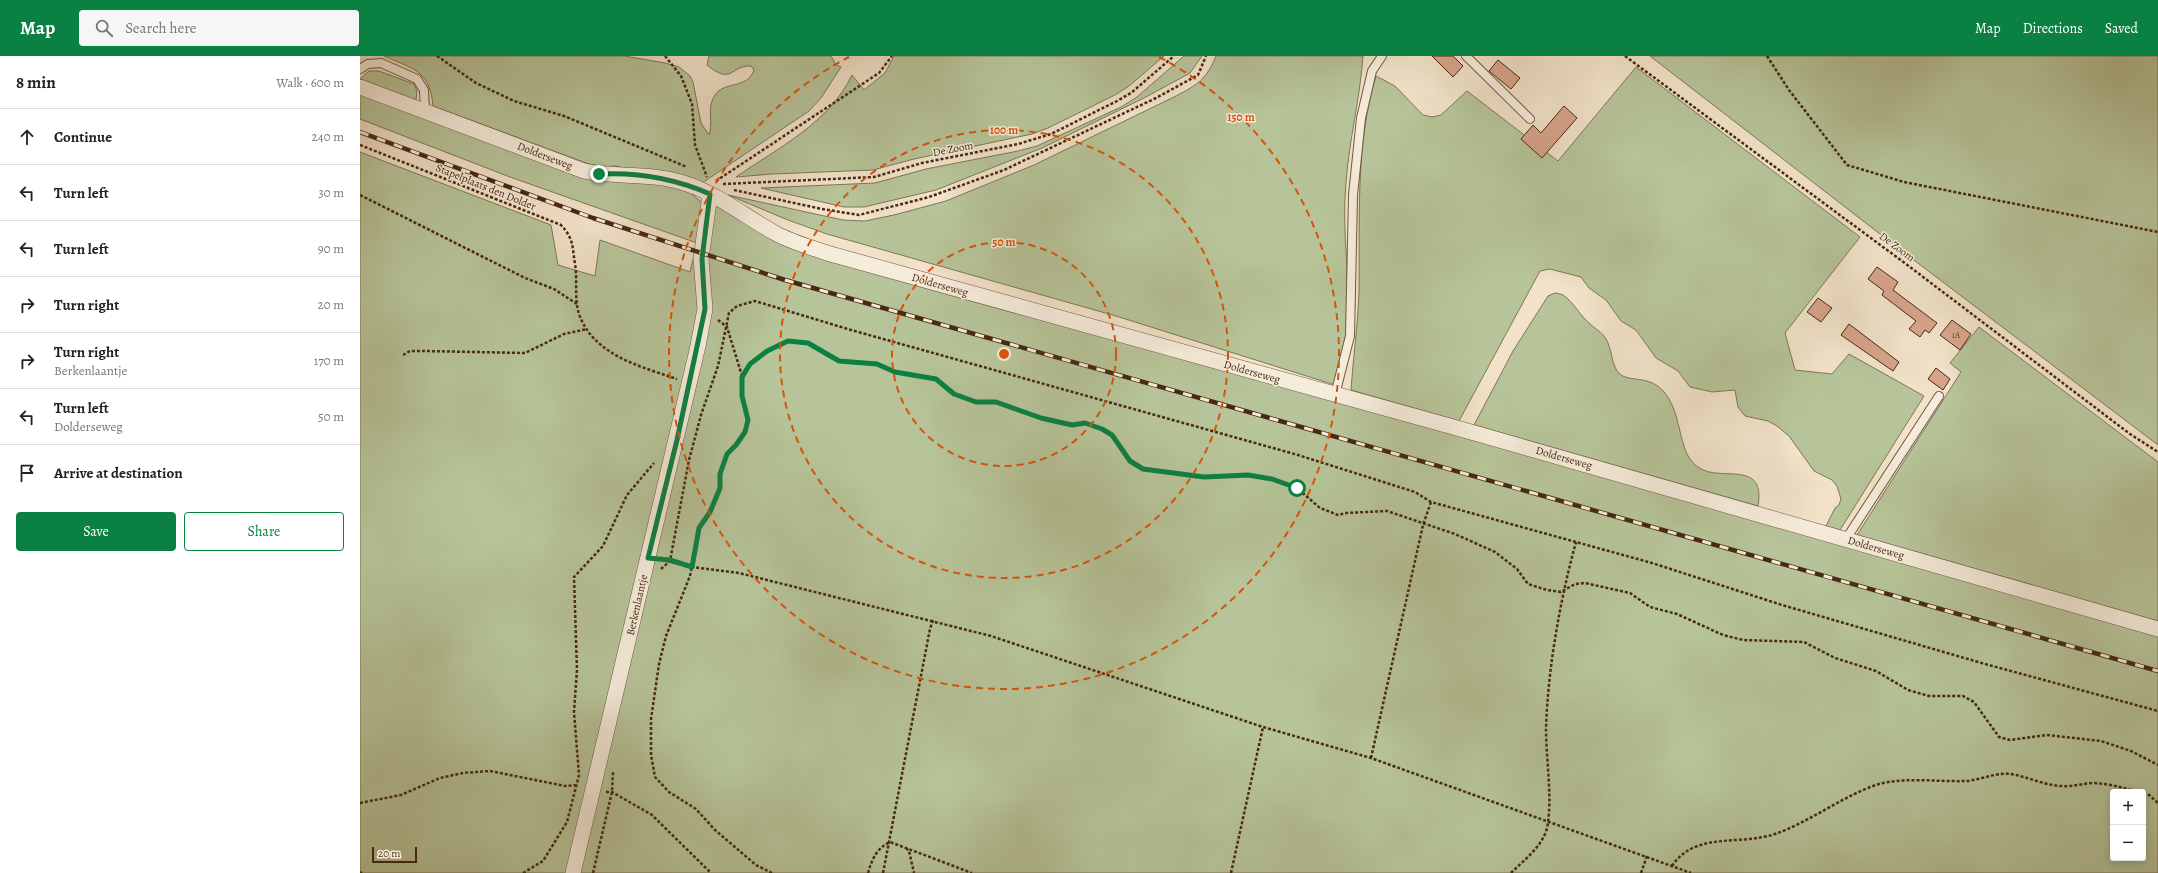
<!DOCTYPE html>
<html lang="en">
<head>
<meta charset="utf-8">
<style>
	:root { --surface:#fff; --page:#f6f6f6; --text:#222; --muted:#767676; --line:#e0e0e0; --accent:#0b8043 }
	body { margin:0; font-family:Alegreya,serif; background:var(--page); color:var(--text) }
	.controls { position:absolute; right:12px; bottom:12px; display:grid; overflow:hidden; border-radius:4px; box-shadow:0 2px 10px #0003 }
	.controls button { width:36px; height:36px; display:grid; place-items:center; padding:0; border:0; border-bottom:1px solid var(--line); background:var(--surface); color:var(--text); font:20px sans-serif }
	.scale { position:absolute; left:12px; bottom:10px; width:45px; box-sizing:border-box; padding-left:4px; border:2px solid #472911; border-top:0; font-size:11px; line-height:14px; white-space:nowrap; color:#472911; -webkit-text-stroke:3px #f6ecdc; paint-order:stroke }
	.stop { position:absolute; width:12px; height:12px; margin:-9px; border:3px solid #0b8043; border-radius:50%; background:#fff }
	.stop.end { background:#0b8043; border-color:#fff; box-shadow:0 1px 4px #0008 }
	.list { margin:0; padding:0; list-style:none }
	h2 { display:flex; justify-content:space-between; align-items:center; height:52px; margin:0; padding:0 16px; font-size:17px }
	h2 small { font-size:13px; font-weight:400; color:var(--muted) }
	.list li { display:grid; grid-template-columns:26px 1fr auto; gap:12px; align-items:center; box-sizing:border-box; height:56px; padding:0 16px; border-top:1px solid var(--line) }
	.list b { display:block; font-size:15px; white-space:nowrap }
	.list p { margin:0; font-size:13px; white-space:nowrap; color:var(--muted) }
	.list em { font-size:13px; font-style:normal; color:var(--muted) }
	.actions { display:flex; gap:8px; padding:12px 16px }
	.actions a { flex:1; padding:9px 0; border:1px solid var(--accent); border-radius:4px; text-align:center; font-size:14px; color:var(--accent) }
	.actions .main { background:var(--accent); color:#fff }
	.icon { flex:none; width:22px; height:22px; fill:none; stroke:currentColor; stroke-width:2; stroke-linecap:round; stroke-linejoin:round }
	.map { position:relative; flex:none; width:1798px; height:817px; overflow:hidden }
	header { display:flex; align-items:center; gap:24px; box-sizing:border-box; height:56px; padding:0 20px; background:var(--accent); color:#fff }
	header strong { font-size:19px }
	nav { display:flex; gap:22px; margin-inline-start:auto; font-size:14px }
	.search { width:280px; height:36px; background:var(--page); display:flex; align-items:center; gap:10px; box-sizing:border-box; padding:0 14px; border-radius:4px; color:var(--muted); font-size:15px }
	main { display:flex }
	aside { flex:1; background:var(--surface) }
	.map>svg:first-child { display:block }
	.green { fill:#b7c499; stroke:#7f7655; fill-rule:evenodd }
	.building { fill:#d7a48b; stroke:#472911 }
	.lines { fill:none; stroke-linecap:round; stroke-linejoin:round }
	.service-casing { stroke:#72573f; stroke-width:10 }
	.minor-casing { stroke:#72573f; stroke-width:16 }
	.path { stroke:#472911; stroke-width:2.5; stroke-dasharray:3 2; stroke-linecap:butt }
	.service { stroke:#f6ecdc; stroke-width:8 }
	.minor { stroke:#f6ecdc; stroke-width:15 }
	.rail-casing { stroke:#472911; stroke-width:4.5 }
	.rail { stroke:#f6ecdc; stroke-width:3; stroke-dasharray:9; stroke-linecap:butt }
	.route { stroke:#0b8043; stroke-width:5 }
	.ring { fill:none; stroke:#d8540c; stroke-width:2; stroke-dasharray:7 5 }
	.labels { text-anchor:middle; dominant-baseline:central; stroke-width:3; stroke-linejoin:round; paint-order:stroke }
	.number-label { font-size:9px; fill:#6b4830 }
	.street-label { font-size:11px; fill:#472911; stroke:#f6ecdc }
	.centre { fill:#d8540c; stroke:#f6ecdc; stroke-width:2 }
	.ring-label { font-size:12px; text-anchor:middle; font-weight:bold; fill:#d8540c; stroke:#f6ecdc; stroke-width:3; stroke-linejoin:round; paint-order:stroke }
</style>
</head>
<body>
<header>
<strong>Map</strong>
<div class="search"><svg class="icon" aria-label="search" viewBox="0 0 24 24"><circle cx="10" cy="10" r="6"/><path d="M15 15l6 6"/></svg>Search here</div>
<nav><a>Map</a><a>Directions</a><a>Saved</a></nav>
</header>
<main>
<aside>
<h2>8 min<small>Walk · 600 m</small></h2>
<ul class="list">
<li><svg class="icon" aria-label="ahead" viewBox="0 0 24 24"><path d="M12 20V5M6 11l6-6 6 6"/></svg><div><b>Continue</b></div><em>240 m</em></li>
<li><svg class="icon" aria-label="left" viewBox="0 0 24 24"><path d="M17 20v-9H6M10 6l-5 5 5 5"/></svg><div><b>Turn left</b></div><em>30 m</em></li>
<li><svg class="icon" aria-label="left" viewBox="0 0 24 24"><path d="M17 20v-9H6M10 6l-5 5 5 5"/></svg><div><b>Turn left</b></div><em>90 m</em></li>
<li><svg class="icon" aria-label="right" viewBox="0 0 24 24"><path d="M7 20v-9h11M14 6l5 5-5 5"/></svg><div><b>Turn right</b></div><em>20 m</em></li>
<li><svg class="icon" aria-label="right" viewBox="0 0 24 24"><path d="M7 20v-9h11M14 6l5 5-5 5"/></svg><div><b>Turn right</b><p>Berkenlaantje</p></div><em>170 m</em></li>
<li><svg class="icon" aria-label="left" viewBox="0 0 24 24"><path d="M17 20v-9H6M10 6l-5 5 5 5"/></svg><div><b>Turn left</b><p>Dolderseweg</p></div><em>50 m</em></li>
<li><svg class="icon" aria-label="arrive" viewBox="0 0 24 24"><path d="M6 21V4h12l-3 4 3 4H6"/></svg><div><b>Arrive at destination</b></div></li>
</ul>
<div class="actions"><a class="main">Save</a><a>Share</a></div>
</aside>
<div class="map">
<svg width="1798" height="817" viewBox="0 0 1798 817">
	<rect width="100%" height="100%" fill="#f1e2c9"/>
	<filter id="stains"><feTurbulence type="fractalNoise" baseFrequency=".005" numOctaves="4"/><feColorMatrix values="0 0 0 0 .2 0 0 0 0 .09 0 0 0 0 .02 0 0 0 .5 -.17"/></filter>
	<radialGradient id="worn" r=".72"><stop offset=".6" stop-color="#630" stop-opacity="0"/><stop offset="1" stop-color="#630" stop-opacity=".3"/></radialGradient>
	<!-- green -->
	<path class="green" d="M 24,0 L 264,0 L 305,7 L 319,11 L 330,20 L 333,26 L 341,67 L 349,79 C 354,66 346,52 355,39 C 364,25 388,33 394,14 L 391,10 C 370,9 373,30 347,9 L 349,0 L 471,0 L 476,9 L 481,11 L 461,42 L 449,55 L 342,127 L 255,110 L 241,111 L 226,107 L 73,50 C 70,14 53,13 24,0 Z
		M 534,0 L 804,0 L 769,30 L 755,39 L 688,72 L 672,78 L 554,103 L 513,114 L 412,118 L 376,121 C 418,92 469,67 492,19 L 504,34 L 525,17 Z
		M 824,0 L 842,0 L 830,17 L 786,41 L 682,92 L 576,134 L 504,151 L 484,151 L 401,132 L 515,127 L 566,113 L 658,95 L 677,90 L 761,51 L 777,41 Z
		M 856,0 L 1003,0 C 1000,43 989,84 986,127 C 981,177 992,228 986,279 C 984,296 979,313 975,329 L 756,260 L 467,178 L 428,164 L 368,139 L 483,164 L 505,165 L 534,159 L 586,145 L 674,109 L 816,40 C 837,29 847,23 856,0 Z
		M 1290,0 L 1798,0 L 1798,389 L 1538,192 Z
		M 1276,11 L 1500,181 L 1425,277 L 1435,314 L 1472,318 L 1489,298 L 1564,340 L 1480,474 L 1466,470 L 1475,452 L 1479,449 L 1481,443 L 1477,430 L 1472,424 L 1454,415 L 1429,380 L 1417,370 L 1408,365 L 1385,360 L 1378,351 L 1375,334 L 1352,336 L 1330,331 L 1318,315 L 1296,302 L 1276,274 L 1261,265 L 1246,244 L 1229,232 L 1221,221 L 1190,213 L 1180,215 L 1099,365 L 991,334 C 993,302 998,269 999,237 C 1000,165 995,90 1016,20 L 1035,30 L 1063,59 L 1072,61 L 1081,59 L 1107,35 L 1198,105 Z
		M 9,15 L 19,15 L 54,28 L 57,35 L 56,44 L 0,23 Z
		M 0,34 L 254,123 L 325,132 L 341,146 L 363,152 L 415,182 L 1798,579 L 1798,817 L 0,817 L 0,96 L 191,169 L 198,209 L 235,220 L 240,184 L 330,216 L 337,187 L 150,121 L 0,63 ZM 1753,736 L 1783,736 L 1783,802 L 1753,802 Z
		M 1195,237 C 1197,237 1201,238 1203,239 C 1214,246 1220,260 1230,268 C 1238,275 1244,277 1248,287 C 1252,296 1252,309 1258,316 C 1268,329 1293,315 1309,343 C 1319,360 1319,380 1327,398 C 1330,404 1335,410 1341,413 C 1363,425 1406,404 1398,450 L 1114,369 L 1153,295 L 1188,240 Z
		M 1619,271 L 1798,406 L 1798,565 L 1497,479 L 1601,316 L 1590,307 Z"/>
	<!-- building -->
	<path class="building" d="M 1072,0 L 1093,0 L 1103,10 L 1093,21 Z
		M 1138,4 L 1160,22 L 1151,33 L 1129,15 Z
		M 1204,50 L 1217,62 L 1182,102 L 1161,83 L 1173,69 L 1181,77 Z
		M 1517,211 L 1538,226 L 1533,234 L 1577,267 L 1569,277 L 1565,274 L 1560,281 L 1549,273 L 1556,265 L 1522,239 L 1524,235 L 1508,223 Z
		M 1458,242 L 1472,252 L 1461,266 L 1447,256 Z
		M 1592,264 L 1611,278 L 1600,294 L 1580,279 Z
		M 1489,268 L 1539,306 L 1533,315 L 1481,279 Z
		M 1576,312 L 1590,323 L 1583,334 L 1568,323 Z"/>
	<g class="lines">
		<!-- service casing -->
		<g class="service-casing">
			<path id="service" d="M 1106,0 L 1170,63
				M 0,13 L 8,8 L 21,7 L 57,23 L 64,34 L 65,55
				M 975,339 L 990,280 L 993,139 L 1001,62 L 1012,15 L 1022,0
				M 1486,483 L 1579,340"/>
		</g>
		<!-- minor casing -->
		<g class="minor-casing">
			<path id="minor" d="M 0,31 L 224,115 C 258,122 293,116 327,128 C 359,139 386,161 415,177 C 431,186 450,191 467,197 L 1104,374 L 1798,573
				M 213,817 L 338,290 L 345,253 L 341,203 L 350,138"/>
		</g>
		<!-- path -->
		<path class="path" d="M 77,0 L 116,27 L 154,45 L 204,60 L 327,111
			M 305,0 L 321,20 L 332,48 L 335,89 L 347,121
			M 1265,0 L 1546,208 L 1770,378 L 1798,396
			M 1407,0 L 1429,34 L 1487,109 L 1544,126 L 1798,176
			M 0,89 L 201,169 C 214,183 212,190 215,208 C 218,226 213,246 221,263 C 237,300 282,311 317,323
			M 356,125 L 519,17 L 532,0
			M 363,128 L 514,121 L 562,107 L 658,88 L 691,78 L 757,45 L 771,37 L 814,0
			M 374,134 L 462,153 L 499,159 L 569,141 L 644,114 L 796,42 L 838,19 L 846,0
			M 0,139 L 165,222 L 194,233 L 217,248
			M 358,264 L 367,271 L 382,320
			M 43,299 L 50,295 L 65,295 L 165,297 L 204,278 L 227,273
			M 302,504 L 332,511 L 379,517 L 631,580 L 903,671 L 1011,702 L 1331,817
			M 301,513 L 310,505 L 329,404 L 341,359 L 358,310 L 369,257 L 377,250 L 395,245 L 491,274 L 938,399 L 1055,436 L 1071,446 L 1292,507 L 1422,549 L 1625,608 L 1798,655
			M 1011,702 L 1063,469 L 1071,446
			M 246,736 L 252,736 L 292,759 L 351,817
			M 1783,737 L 1789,739 L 1798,747
			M 0,747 L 41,739 L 80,722 L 103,717 L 130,715 L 205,730 L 217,729
			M 546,792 L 549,795 L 554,817
			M 1312,810 C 1335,775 1380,790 1415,778 C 1450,766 1484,739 1519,728 C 1546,721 1578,726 1606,725 C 1621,724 1636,716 1651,718 C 1668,721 1684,729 1701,730 C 1711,731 1721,728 1731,727 C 1748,727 1763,732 1779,736
			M 0,816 L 2,817
			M 163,817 L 183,805 L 207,766 L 219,719 L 214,656 L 217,614 L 214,521 L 243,490 L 267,439 L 294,407
			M 233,817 L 252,736 L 253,716
			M 412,817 L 396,809 L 355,774 L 336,753 L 309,736 L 295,721 L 291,699 L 291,663 L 299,608 L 306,580 L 330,520 L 339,471 L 351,456 L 360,432 L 359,418 L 367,398 L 376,389 L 385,376 L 388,364 L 382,340 L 381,325 L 390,308 L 419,288 L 428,285 L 448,287 L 479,305 L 517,308 L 535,316 L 576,323 L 594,338 L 616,346 L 636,346 L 681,362 L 712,369 L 725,367 L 742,373 L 752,379 L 770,405 L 783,413 L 844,421 L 889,419 L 912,423 L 937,432 L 960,452 L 978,459 L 986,457 L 1027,455 L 1095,478 L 1135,496 L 1157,513 L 1168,528 L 1187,534 L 1201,536 L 1215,528 L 1225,527 L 1270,537 L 1290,551 L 1317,558 L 1363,579 L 1383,584 L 1444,586 L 1475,602 L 1516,615 L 1548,634 L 1569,640 L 1603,640 L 1614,646 L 1639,681 L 1650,684 L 1687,679 L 1741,685 L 1771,695 L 1798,709
			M 508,817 C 512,803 517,792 530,786 L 612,817
			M 523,817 L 570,573 L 573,564
			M 871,817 L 903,671
			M 1151,817 C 1166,802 1185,789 1188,767 C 1192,736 1186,703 1186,672 C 1188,612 1200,544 1216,486
			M 1281,817 L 1287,800"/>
		<!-- service -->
		<use href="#service" class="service"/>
		<!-- minor -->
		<use href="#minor" class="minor"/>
		<!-- rail casing -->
		<g class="rail-casing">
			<path id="rail" d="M 0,76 L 233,162 L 425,224 L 1798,615"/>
		</g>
		<!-- rail -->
		<use href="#rail" class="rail"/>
	</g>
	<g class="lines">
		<!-- route -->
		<path class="route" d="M 239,118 C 278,116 314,122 350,138 L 342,203 L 345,253 L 317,384 L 288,502 L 310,504 L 332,511 L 339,472 L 350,456 L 360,432 L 360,418 L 367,398 L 376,389 L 385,376 L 388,364 L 382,340 L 382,321 L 390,308 L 407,295 L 428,285 L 448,287 L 479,305 L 517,308 L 535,316 L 576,323 L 594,338 L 616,346 L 636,346 L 681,362 L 712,369 L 725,367 L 742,373 L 752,379 L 770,405 L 783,413 L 844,421 L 888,419 L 912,423 L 937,432"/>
	</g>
	<!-- distance rings -->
	<g class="ring">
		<circle cx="644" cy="298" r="112"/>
		<circle cx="644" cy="298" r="224"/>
		<path d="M799 1A335 335 0 1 1 489 1"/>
	</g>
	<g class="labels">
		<!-- number labels -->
		<g class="number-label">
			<text x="1596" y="279">1A</text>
		</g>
		<!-- street labels -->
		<g class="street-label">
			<text transform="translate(593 93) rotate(-11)">De Zoom</text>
			<text transform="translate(185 100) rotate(21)">Dolderseweg</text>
			<text transform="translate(126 131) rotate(22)">Stapelplaats den Dolder</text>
			<text transform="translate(1537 191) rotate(37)">De Zoom</text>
			<text transform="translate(580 229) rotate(16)">Dolderseweg</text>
			<text transform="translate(892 316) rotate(16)">Dolderseweg</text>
			<text transform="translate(1204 402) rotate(16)">Dolderseweg</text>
			<text transform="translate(1516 492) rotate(16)">Dolderseweg</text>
			<text transform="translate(277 549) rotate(-77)">Berkenlaantje</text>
		</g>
	</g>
	<circle cx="644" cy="298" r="6" class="centre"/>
	<g class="ring-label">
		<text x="881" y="65">150 m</text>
		<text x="644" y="78">100 m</text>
		<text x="644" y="190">50 m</text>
	</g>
	<rect width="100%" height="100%" filter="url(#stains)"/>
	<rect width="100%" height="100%" fill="url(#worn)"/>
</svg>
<div class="controls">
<button>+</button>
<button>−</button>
</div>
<div class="scale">20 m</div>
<div class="stop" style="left:937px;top:432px"></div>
<div class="stop end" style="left:239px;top:118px"></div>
</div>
</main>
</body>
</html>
